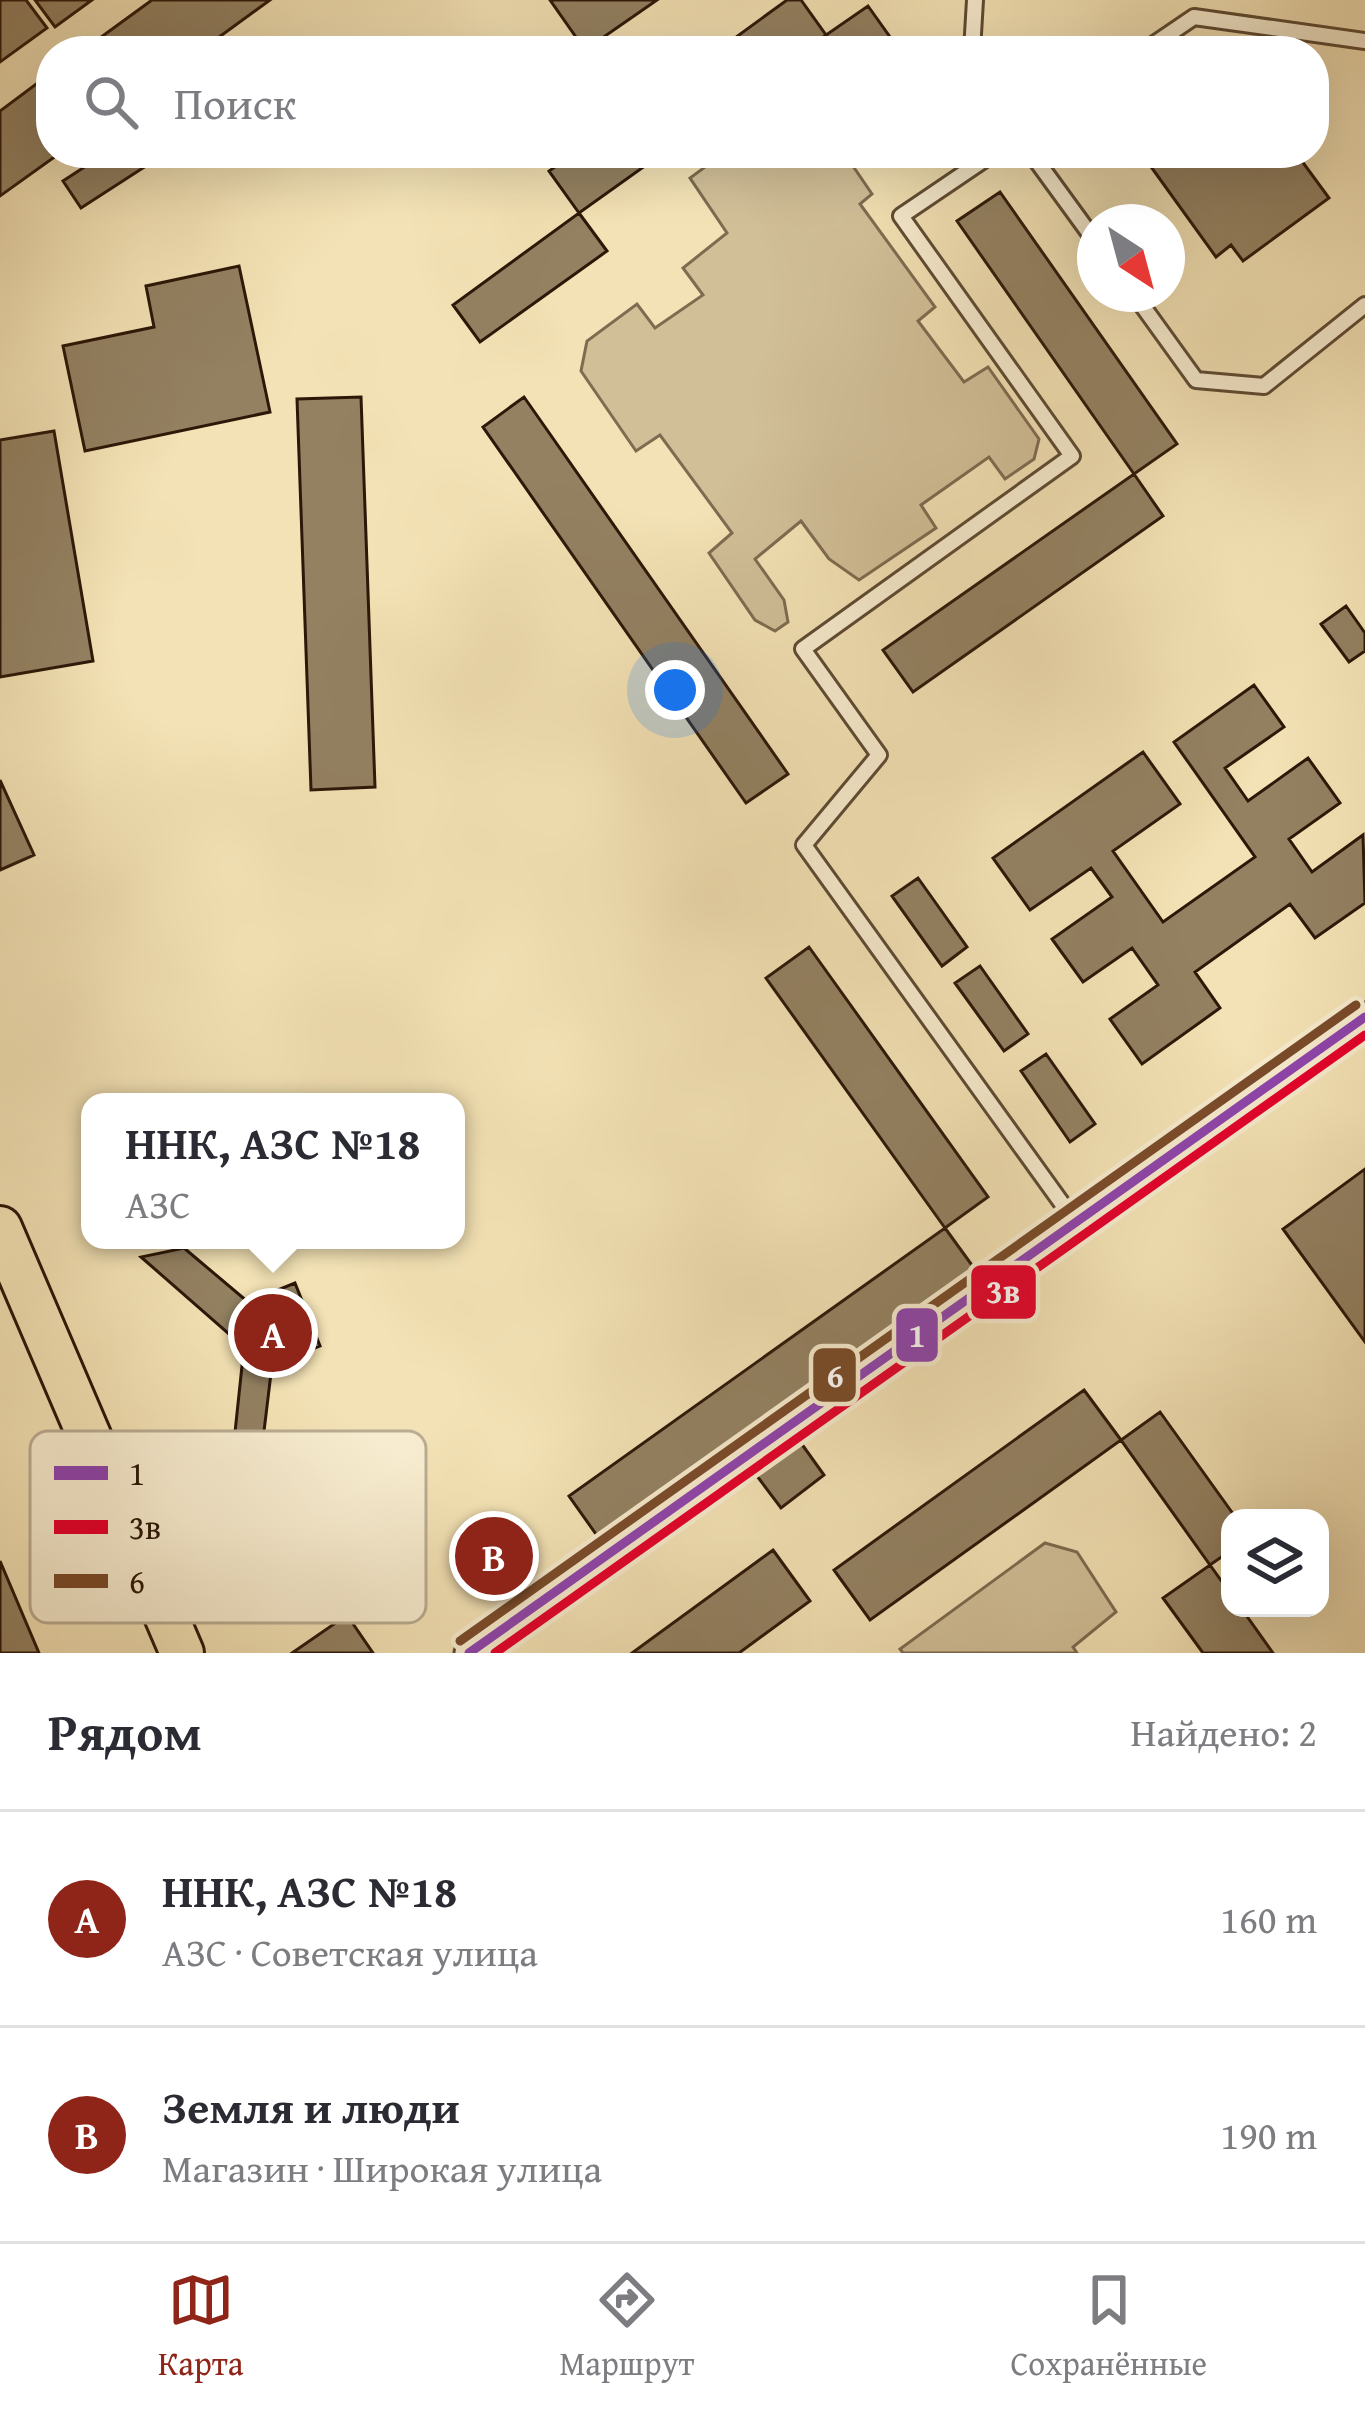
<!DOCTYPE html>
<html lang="ru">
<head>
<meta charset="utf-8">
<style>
	:root { --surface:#fff; --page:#f7f7f7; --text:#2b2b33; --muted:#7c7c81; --line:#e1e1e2; --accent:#8f2418 }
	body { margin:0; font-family:"Gentium Book Plus",serif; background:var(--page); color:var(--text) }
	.controls { position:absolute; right:36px; bottom:36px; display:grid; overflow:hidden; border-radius:24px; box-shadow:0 12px 48px #0002 }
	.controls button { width:108px; height:108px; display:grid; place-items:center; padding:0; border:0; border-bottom:3px solid var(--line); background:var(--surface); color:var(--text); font:60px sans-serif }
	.compass { position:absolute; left:1077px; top:204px; width:108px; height:108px; border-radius:50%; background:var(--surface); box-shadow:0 12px 48px #0002; rotate:144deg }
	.you { position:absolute; left:675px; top:690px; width:42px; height:42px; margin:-30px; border:9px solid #fff; border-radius:50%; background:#1a73e8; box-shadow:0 0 0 18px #1a73e833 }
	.badge { display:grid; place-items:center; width:78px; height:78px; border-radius:50%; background:var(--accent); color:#fff; font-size:39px; font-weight:700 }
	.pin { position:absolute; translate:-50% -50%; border:6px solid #fff; box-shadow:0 3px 12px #0006 }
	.popup { position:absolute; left:81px; top:1093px; width:384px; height:156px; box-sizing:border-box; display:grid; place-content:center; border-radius:24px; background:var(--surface); filter:drop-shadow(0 3px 9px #0005); font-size:39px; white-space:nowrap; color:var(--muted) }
	.popup b { font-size:45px; color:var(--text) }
	.popup::after { content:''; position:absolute; left:50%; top:100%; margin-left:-24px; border:24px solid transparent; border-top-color:var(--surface) }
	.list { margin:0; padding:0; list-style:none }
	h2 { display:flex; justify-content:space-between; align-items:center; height:156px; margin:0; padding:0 48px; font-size:51px }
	h2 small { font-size:39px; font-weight:400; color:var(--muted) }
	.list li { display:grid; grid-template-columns:78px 1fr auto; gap:36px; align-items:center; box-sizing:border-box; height:216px; padding:0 48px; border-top:3px solid var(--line) }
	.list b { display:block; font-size:45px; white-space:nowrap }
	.list p { margin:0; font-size:39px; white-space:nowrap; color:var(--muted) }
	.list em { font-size:39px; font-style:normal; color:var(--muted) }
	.icon { flex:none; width:66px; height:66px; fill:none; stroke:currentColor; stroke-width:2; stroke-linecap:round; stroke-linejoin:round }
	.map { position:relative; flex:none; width:1365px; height:1653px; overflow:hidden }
	.search { position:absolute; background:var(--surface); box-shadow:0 12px 48px #0002; left:36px; right:36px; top:36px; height:132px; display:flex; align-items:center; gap:30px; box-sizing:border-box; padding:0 42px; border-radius:48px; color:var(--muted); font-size:45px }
	.sheet { height:588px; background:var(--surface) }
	nav { display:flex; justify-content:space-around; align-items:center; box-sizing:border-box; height:168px; border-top:3px solid var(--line); background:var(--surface); font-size:33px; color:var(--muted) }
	nav a { display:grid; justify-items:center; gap:6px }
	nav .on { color:var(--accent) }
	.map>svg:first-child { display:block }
	.green { fill:#d1bf98; stroke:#7e6b50; stroke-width:3 }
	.building { fill:#938162; stroke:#2c1708; stroke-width:3 }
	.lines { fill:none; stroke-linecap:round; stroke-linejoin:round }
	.lane-casing { stroke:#5e4a33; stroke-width:20 }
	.street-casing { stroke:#5e4a33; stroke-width:33 }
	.primary-casing { stroke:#2c1708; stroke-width:48 }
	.lane { stroke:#f7eccf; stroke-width:14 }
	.street { stroke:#f7eccf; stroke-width:27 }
	.primary { stroke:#f3e2b5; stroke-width:42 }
	.bus-1-casing { stroke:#f7eccf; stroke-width:18 }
	.bus-2-casing { stroke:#f7eccf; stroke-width:18 }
	.bus-3-casing { stroke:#f7eccf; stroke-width:18 }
	.bus-1 { stroke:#8e44ad; stroke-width:9 }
	.bus-2 { stroke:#e4002b; stroke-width:9 }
	.bus-3 { stroke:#7a4b2a; stroke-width:9 }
	.key { fill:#f7eccf; stroke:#baac93; stroke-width:3 }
	.key-label { font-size:33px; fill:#2c1708 }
	.line-badge { stroke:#f7eccf; stroke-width:4.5 }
	.badge-label { font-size:33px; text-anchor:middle; font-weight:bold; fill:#fff }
</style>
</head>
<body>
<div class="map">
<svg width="1365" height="1653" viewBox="0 0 1365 1653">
	<rect width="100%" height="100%" fill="#f3e2b5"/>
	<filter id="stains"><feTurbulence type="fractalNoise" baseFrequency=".00167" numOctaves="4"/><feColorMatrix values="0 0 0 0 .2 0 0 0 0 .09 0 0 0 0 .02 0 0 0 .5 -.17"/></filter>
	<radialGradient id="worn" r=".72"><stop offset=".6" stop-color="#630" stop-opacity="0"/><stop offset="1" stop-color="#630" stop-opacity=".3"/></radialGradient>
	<!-- green -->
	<path class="green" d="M 724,153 L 844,153 L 872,194 L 860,204 L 935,307 L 918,321 L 964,382 L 988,367 L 1039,439 L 1034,459 L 1005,479 L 989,457 L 921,505 L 936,528 L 859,580 L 829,559 L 801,521 L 755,559 L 784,600 L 788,622 L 775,631 L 755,620 L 709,553 L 732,533 L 660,435 L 636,451 L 581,371 L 587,341 L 637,304 L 655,328 L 703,295 L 683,268 L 727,233 L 690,178 Z
		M 1045,1543 L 1077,1552 L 1116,1612 L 1073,1647 L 1077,1653 L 903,1653 L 900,1649 Z"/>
	<!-- building -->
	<path class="building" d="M 0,0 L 26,0 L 47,28 L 0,62 Z
		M 35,0 L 92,0 L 55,27 Z
		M 152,0 L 270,0 L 200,51 L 82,51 Z
		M 550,0 L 657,0 L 585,50 Z
		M 787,0 L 801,0 L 826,35 L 805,51 L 717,51 Z
		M 868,6 L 900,51 L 838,51 L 826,35 Z
		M 51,73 L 51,153 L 60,153 L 0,196 L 0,111 Z
		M 106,153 L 166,153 L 81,208 L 63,181 Z
		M 575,153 L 663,153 L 579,213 L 549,171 Z
		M 1164,153 L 1296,153 L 1329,198 L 1243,261 L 1231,245 L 1216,257 L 1149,164 Z
		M 1000,192 L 1177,444 L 1134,474 L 957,221 Z
		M 579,213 L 607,251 L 480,342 L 453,305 Z
		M 239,266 L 270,412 L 85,451 L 63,346 L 154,327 L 146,286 Z
		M 361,397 L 375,787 L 311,790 L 297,399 Z
		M 524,397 L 788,774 L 746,803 L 483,427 Z
		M 54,431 L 93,661 L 0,677 L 0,440 Z
		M 1134,474 L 1163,516 L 913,692 L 883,650 Z
		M 1346,606 L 1365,633 L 1365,651 L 1349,662 L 1321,624 Z
		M 1254,685 L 1284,727 L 1225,768 L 1248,801 L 1308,758 L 1340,803 L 1289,839 L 1312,872 L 1363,835 L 1365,903 L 1315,938 L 1290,904 L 1195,972 L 1220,1008 L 1142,1064 L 1110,1019 L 1158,985 L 1132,948 L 1083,982 L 1052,939 L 1112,897 L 1091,868 L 1030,910 L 993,858 L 1143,752 L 1180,804 L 1113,851 L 1163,922 L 1255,857 L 1174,742 Z
		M 0,780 L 34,855 L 0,870 Z
		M 918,878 L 967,947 L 942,966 L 892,896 Z
		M 809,947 L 988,1197 L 945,1228 L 766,978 Z
		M 980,966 L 1028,1034 L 1004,1051 L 955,983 Z
		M 1046,1054 L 1095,1124 L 1070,1142 L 1021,1071 Z
		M 1365,1169 L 1365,1342 L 1283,1229 Z
		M 945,1228 L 974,1268 L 598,1537 L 569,1496 Z
		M 184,1248 L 248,1302 L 272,1365 L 261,1456 L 231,1470 L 244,1347 L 141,1257 Z
		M 295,1283 L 320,1346 L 272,1365 L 248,1302 Z
		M 1084,1390 L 1121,1440 L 870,1620 L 834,1570 Z
		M 1160,1412 L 1236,1518 L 1230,1518 L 1230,1551 L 1210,1565 L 1121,1440 Z
		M 801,1443 L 824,1475 L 781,1508 L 757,1476 Z
		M 506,1516 L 536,1559 L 482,1597 L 452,1554 Z
		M 773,1550 L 810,1601 L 739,1653 L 632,1653 Z
		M 0,1561 L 39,1653 L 0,1653 Z
		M 1210,1565 L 1230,1593 L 1230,1608 L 1241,1608 L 1273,1653 L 1203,1653 L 1163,1598 Z
		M 347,1615 L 373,1653 L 292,1653 Z"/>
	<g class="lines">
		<!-- lane casing -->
		<g class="lane-casing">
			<path id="lane" d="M 972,51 L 975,0
				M 1144,51 L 1194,17 L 1365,41
				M 994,153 L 901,216 L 1072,456 L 803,649 L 879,755 L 804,845 L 1076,1223
				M 1031,153 L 1095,241
				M 1134,294 L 1196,380 L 1264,386 L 1365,305"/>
		</g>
		<!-- street casing -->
		<g class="street-casing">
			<path id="street" d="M 469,1653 L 1365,1017"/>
		</g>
		<!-- primary casing -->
		<g class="primary-casing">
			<path id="primary" d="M 0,1228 L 182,1653"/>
		</g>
		<!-- lane -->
		<use href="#lane" class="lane"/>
		<!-- street -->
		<use href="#street" class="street"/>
		<!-- primary -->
		<use href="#primary" class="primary"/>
		<!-- bus-1 casing -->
		<g class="bus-1-casing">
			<path id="bus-1" d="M 469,1653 L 1365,1017"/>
		</g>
		<!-- bus-2 casing -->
		<g class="bus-2-casing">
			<path id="bus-2" d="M 495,1653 L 1365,1035"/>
		</g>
		<!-- bus-3 casing -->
		<g class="bus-3-casing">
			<path id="bus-3" d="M 460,1641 L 1356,1005"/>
		</g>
		<!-- bus-1 -->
		<use href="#bus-1" class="bus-1"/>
		<!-- bus-2 -->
		<use href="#bus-2" class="bus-2"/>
		<!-- bus-3 -->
		<use href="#bus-3" class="bus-3"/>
	</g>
	<!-- legend -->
	<rect x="30" y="1431" width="396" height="192" rx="18" class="key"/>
	<rect x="54" y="1466" width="54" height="14" fill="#8e44ad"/>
	<rect x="54" y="1520" width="54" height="14" fill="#e4002b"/>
	<rect x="54" y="1574" width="54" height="14" fill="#7a4b2a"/>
	<g class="key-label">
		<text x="129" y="1485">1</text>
		<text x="129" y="1539">3в</text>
		<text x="129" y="1593">6</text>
	</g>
	<g class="line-badge">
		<rect x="969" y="1263" width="69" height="58" rx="12" fill="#e4002b"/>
		<rect x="894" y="1306" width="46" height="58" rx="12" fill="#8e44ad"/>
		<rect x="811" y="1346" width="47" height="58" rx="12" fill="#7a4b2a"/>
	</g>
	<g class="badge-label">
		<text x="1003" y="1303">3в</text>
		<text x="917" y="1347">1</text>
		<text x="835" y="1387">6</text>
	</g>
	<rect width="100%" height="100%" filter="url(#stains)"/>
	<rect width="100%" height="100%" fill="url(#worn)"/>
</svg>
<div class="controls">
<button><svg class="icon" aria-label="layers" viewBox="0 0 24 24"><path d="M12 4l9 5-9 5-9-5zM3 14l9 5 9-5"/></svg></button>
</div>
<svg class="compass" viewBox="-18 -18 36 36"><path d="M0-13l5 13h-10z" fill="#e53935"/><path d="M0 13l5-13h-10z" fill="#7c7c81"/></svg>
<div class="you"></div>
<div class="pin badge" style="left:273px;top:1333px">A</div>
<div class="popup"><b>ННК, АЗС №18</b>АЗС</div>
<div class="pin badge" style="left:494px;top:1556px">B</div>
<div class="search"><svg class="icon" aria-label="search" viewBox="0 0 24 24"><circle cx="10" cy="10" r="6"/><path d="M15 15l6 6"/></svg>Поиск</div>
</div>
<section class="sheet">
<h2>Рядом<small>Найдено: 2</small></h2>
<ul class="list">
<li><span class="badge">A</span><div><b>ННК, АЗС №18</b><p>АЗС · Советская улица</p></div><em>160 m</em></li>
<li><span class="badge">B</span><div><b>Земля и люди</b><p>Магазин · Широкая улица</p></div><em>190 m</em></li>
</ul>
</section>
<nav>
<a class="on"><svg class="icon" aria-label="map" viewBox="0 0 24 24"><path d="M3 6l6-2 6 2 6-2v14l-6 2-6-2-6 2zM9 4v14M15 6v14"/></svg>Карта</a>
<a><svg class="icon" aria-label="directions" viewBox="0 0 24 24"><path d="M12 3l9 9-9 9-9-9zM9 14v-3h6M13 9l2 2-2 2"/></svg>Маршрут</a>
<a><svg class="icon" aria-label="saved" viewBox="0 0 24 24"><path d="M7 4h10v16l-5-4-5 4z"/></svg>Сохранённые</a>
</nav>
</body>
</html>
